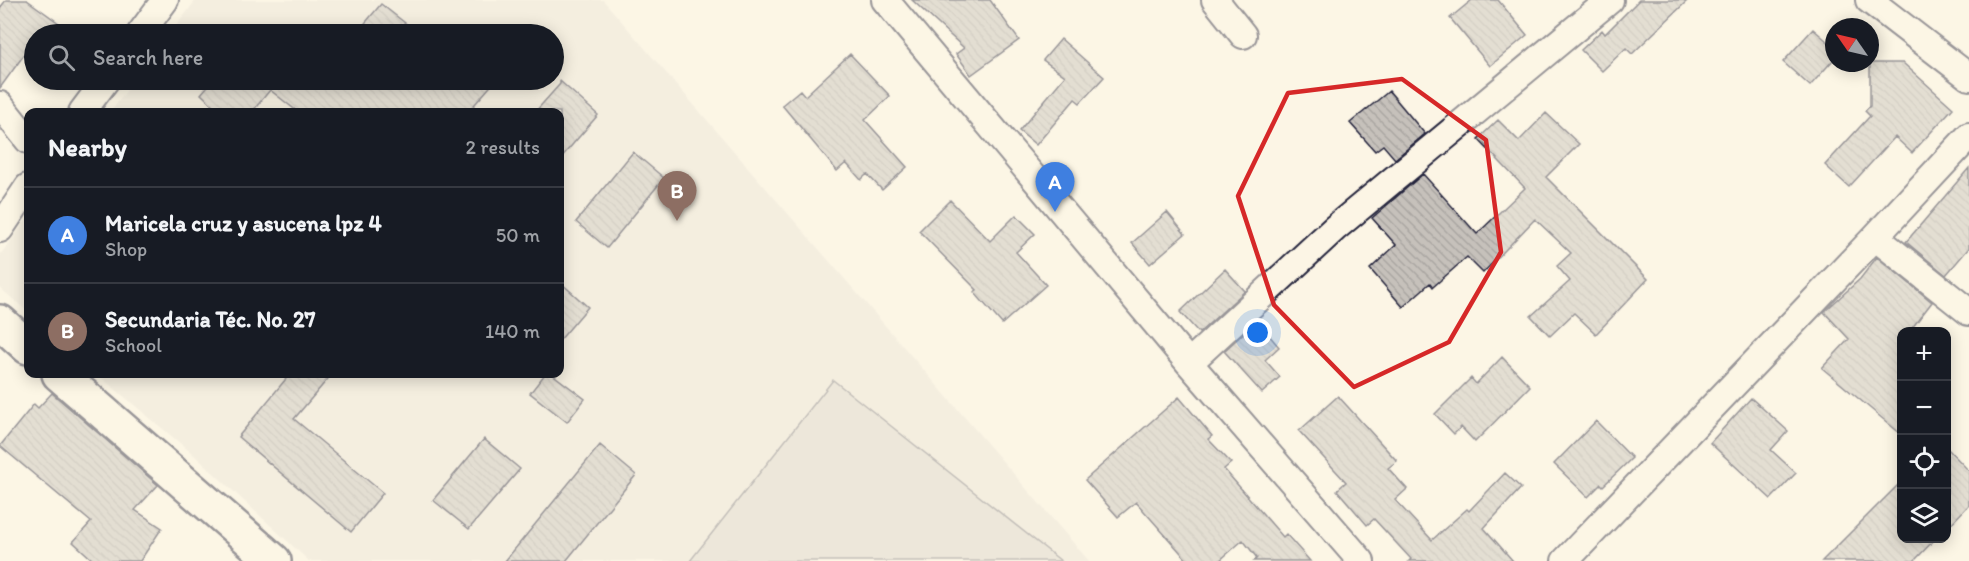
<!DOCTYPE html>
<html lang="en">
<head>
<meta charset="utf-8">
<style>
	:root { --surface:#171b24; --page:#242831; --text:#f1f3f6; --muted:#9ea1a6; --line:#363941; --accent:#c8321e }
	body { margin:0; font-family:Itim,sans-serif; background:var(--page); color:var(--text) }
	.controls { position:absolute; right:18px; bottom:18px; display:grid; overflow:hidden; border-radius:12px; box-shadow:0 3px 15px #0003 }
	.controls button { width:54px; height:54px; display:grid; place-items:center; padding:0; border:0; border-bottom:2px solid var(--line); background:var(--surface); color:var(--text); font:30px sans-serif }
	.compass { position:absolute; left:1825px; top:18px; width:54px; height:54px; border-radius:50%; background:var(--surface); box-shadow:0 3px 15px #0003; rotate:304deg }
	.you { position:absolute; left:1258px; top:333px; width:21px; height:21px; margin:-15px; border:4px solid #fff; border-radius:50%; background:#1a73e8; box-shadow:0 0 0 9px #1a73e833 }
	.badge { display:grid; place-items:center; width:39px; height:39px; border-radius:50%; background:var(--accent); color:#fff; font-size:20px; font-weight:700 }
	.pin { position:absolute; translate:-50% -50px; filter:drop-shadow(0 2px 3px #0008) }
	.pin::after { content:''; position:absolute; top:32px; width:21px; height:18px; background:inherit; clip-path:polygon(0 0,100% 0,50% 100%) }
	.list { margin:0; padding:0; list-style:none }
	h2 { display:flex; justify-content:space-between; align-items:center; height:78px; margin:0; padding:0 24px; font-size:26px }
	h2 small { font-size:20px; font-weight:400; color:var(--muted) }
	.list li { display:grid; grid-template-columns:39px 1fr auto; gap:18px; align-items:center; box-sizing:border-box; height:96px; padding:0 24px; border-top:2px solid var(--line) }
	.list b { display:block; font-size:22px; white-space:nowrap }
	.list p { margin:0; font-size:20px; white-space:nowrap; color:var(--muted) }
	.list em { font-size:20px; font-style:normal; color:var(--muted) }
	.icon { flex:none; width:33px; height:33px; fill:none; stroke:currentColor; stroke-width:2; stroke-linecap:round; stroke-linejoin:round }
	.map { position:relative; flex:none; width:1969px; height:561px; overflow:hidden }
	.search { position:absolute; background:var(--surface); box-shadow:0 3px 15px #0003; left:24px; top:24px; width:540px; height:66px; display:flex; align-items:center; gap:15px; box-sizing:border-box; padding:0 21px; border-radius:33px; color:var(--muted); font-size:22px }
	.panel { position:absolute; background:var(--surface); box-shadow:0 3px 15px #0003; left:24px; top:108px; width:540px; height:270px; border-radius:12px }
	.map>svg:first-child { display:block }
	.built { fill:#ece5d8 }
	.garden { fill:#dcd6cc; stroke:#7f7c84; stroke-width:1.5 }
	.building { fill:url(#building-back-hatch); stroke:#22223b; stroke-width:1.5 }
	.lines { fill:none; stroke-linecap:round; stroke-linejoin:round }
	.street-casing { stroke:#22223b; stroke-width:30 }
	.secondary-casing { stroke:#22223b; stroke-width:38 }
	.street { stroke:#fcf5e5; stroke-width:26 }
	.secondary { stroke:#fcf5e5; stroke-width:33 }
	.marked { fill:none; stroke:#d62828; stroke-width:4.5; stroke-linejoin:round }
</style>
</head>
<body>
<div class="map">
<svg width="1969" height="561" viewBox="0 0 1969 561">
	<defs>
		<pattern id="building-back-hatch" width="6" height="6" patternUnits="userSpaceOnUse" patternTransform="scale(1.5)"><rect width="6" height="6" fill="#c6c1bb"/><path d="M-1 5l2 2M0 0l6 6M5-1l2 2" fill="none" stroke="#aaa6a2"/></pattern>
	</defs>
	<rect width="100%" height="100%" fill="#fcf5e5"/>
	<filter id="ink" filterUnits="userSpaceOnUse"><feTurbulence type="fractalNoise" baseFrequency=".0167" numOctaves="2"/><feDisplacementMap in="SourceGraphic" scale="12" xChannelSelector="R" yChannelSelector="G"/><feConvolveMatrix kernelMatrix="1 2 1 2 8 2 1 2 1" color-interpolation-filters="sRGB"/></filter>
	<g filter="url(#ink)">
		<!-- built -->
		<path class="built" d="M 196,0 L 603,0 L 1089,561 L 309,561 L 193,454 L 97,374 L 560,374 L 560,112 L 110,112 L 135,80 L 554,80 L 554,34 L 170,34 Z
			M 28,218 L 28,312 L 0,288 L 0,255 Z"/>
		<!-- garden -->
		<path class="garden" d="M 833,380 L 1061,561 L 690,561 Z"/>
		<!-- building -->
		<path class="building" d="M 6,0 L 27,0 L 74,34 L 34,34 L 34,41 L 0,88 L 0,8 Z
			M 912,0 L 990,0 L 1019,40 L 971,75 L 956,54 L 964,48 Z
			M 1472,0 L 1498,0 L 1527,35 L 1490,66 L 1450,18 Z
			M 1639,0 L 1688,0 L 1632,54 L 1626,48 L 1602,71 L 1581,50 L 1602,30 L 1605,34 Z
			M 381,4 L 419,34 L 356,34 Z
			M 1813,29 L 1834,47 L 1834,59 L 1810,86 L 1783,62 Z
			M 1061,39 L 1104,77 L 1080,103 L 1075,99 L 1036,145 L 1019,131 L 1065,76 L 1043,60 Z
			M 850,54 L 890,96 L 865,120 L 907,167 L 882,190 L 867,174 L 861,180 L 846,163 L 837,171 L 782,105 L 800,90 L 805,96 Z
			M 1870,63 L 1903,63 L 1953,108 L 1912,153 L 1895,137 L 1849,187 L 1825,165 L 1870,116 L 1865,111 L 1870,106 Z
			M 213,80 L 496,80 L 468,112 L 298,112 L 270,90 L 252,112 L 220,112 L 201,94 Z
			M 560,81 L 598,115 L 560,159 L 560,112 L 535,112 L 560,84 Z
			M 1389,91 L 1425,134 L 1395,159 L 1383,145 L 1375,151 L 1350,123 Z
			M 1546,113 L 1579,144 L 1546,177 L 1648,279 L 1596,334 L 1574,313 L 1550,336 L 1531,316 L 1570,281 L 1557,266 L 1571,253 L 1535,219 L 1483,273 L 1467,257 L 1433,287 L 1430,283 L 1403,307 L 1370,269 L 1396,245 L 1372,218 L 1423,174 L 1477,234 L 1525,188 L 1478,139 L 1498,120 L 1519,141 Z
			M 633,152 L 664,178 L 607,248 L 576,222 Z
			M 1969,168 L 1969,248 L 1946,275 L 1906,242 Z
			M 950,200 L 990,241 L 1016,215 L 1035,234 L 1016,252 L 1046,285 L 1002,324 L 974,292 L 977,290 L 919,231 Z
			M 1167,212 L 1185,234 L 1150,264 L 1132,243 Z
			M 1877,257 L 1932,302 L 1909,332 L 1902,332 L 1902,435 L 1822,368 L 1849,339 L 1824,312 L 1860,279 Z
			M 1225,269 L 1245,291 L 1199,333 L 1180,312 Z
			M 560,282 L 588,307 L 560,340 Z
			M 1257,321 L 1279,347 L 1265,360 L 1280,377 L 1262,393 L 1224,351 Z
			M 1502,357 L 1530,386 L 1475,442 L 1461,427 L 1454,434 L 1435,414 L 1471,378 L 1476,384 Z
			M 290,374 L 332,374 L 294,419 L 383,493 L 351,532 L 238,437 Z
			M 545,374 L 552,374 L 585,399 L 567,422 L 530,393 Z
			M 52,393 L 158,485 L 135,510 L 162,528 L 140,561 L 94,561 L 73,542 L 91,522 L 0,446 L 34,404 L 38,408 Z
			M 1338,396 L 1397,461 L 1388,468 L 1407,489 L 1395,500 L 1432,540 L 1467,509 L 1469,511 L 1505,473 L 1521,488 L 1484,528 L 1513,561 L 1409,561 L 1411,559 L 1374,519 L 1367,525 L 1337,490 L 1346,482 L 1299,431 Z
			M 1179,397 L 1212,436 L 1208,439 L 1231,463 L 1224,469 L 1283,537 L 1286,534 L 1310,561 L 1254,561 L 1257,558 L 1243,540 L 1219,561 L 1188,561 L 1136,502 L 1118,517 L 1085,480 Z
			M 1751,398 L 1788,431 L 1771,450 L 1796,473 L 1771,499 L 1710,443 Z
			M 1596,421 L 1632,458 L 1603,486 L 1601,484 L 1588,497 L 1554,464 Z
			M 484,439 L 520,469 L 469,529 L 433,500 Z
			M 600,445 L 636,475 L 566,561 L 505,561 Z
			M 1947,448 L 1969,471 L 1969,505 L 1947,528 Z
			M 1902,481 L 1902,538 L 1936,538 L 1914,561 L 1822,561 Z"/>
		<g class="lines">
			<!-- street casing -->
			<g class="street-casing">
				<path id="street" d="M 885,0 L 1189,363 L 1361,561
					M 1215,0 L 1243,35
					M 1869,0 L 1969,77
					M 140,34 L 165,0
					M 0,105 L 28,140
					M 82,112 L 106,80
					M 0,229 L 28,187
					M 1875,237 L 1969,312
					M 1189,363 L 1335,228 L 1610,0
					M 1565,561 L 1875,237 L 1969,136"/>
			</g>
			<!-- secondary casing -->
			<g class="secondary-casing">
				<path id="secondary" d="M 0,322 L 28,347
					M 59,374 L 274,561"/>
			</g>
			<!-- street -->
			<use href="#street" class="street"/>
			<!-- secondary -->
			<use href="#secondary" class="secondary"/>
		</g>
	</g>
	<!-- marked area -->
	<path d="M0 0H1969V561H0ZM 1402,79 L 1486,140 L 1501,252 L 1449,342 L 1354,387 L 1274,305 L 1238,196 L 1288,93 Z" fill="#fcf5e5" fill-opacity=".55" fill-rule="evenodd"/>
	<path class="marked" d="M 1402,79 L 1486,140 L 1501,252 L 1449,342 L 1354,387 L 1274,305 L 1238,196 L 1288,93 Z"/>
</svg>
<div class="controls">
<button>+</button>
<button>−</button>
<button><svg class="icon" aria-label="locate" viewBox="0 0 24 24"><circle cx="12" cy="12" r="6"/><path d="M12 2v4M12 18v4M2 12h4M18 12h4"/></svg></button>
<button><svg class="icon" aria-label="layers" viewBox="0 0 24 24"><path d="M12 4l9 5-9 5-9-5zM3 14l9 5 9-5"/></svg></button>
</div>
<svg class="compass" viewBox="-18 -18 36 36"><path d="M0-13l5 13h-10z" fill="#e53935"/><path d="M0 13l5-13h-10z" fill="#9ea1a6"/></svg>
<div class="you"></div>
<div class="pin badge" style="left:1055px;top:212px;background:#3f7fe0">A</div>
<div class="pin badge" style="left:677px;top:221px;background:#8d6e63">B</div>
<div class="search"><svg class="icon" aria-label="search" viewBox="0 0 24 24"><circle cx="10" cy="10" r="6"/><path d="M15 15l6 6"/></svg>Search here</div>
<section class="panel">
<h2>Nearby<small>2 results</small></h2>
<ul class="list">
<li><span class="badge" style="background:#3f7fe0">A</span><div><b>Maricela cruz y asucena lpz 4</b><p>Shop</p></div><em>50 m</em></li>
<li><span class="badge" style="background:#8d6e63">B</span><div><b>Secundaria Téc. No. 27</b><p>School</p></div><em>140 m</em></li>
</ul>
</section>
</div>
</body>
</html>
